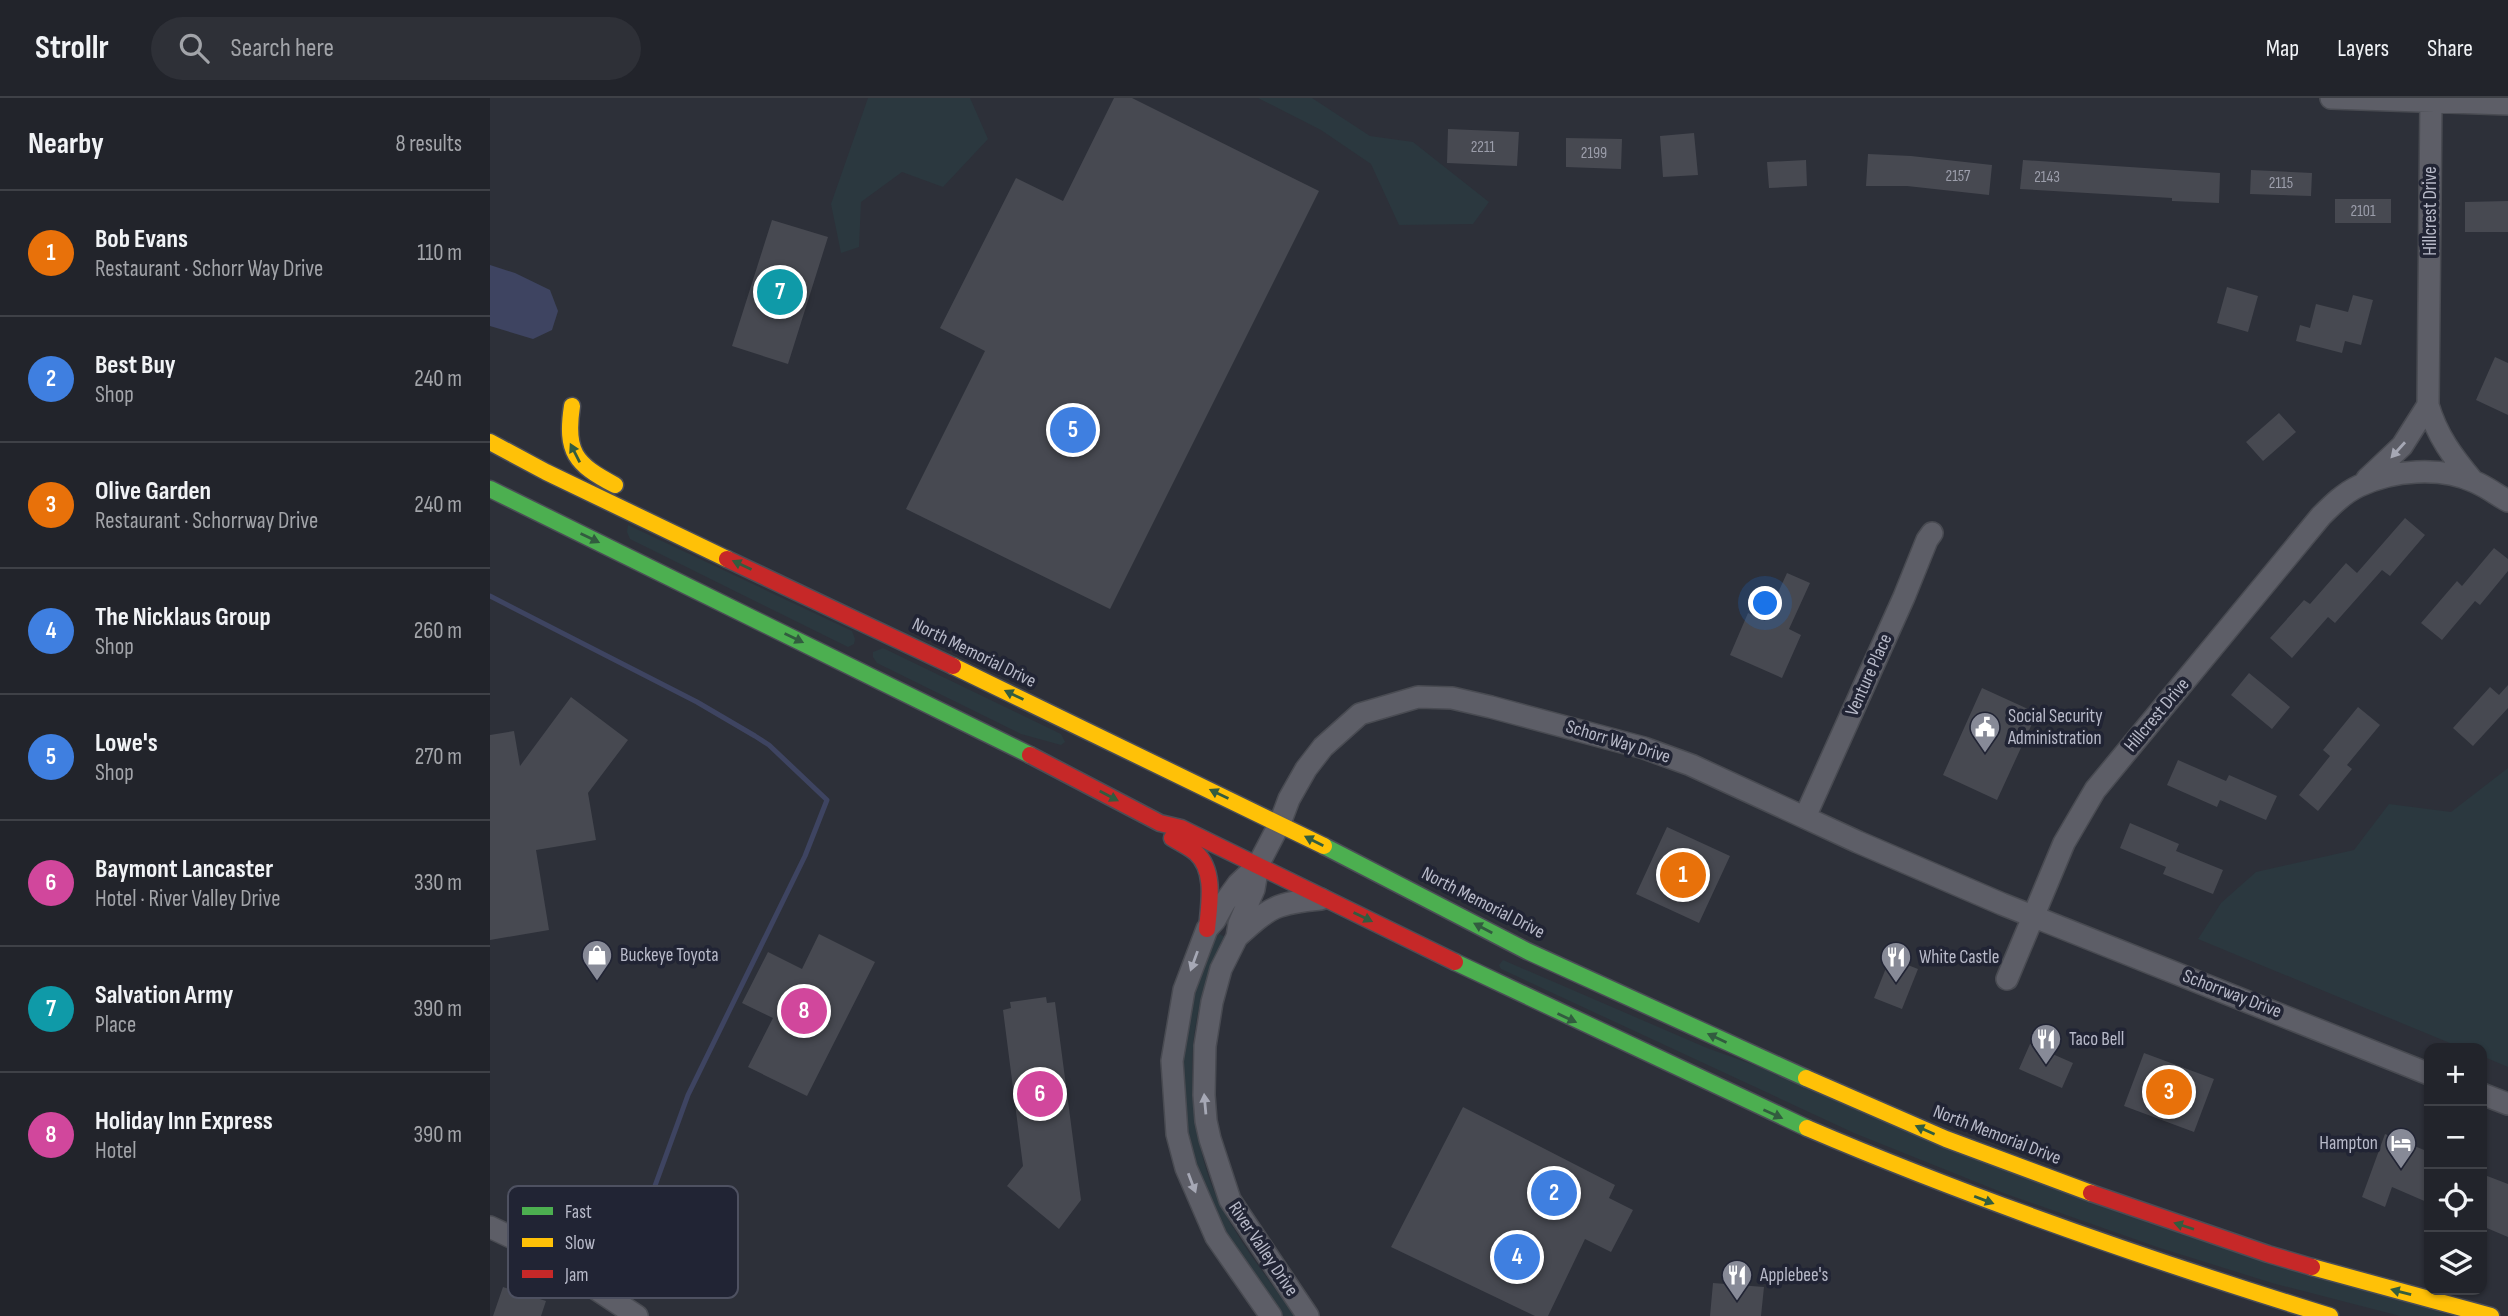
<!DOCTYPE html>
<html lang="en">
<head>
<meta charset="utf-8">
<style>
	:root { --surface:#22242b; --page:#2e3037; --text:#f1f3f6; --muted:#a2a4a9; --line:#3f4147; --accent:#878a97 }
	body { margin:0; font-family:"Sofia Sans Condensed",sans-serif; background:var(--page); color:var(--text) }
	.controls { position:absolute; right:21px; bottom:21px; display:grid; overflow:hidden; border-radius:14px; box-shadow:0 2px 5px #0004 }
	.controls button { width:63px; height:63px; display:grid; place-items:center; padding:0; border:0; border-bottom:2px solid var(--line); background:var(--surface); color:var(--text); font:35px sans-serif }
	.you { position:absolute; left:1276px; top:506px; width:24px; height:24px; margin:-18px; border:5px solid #fff; border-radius:50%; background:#1a73e8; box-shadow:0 0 0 10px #1a73e833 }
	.badge { display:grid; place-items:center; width:46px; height:46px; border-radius:50%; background:var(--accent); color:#fff; font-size:23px; font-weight:700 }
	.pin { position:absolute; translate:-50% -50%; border:4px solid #fff; box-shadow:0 2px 7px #0006 }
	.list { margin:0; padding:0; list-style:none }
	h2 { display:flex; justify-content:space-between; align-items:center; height:91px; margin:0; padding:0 28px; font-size:30px }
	h2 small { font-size:23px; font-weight:400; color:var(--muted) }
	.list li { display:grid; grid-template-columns:46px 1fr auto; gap:21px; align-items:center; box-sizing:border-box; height:126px; padding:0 28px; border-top:2px solid var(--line) }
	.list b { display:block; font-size:26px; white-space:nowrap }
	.list p { margin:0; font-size:23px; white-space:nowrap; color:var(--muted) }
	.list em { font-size:23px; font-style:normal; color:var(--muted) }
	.icon { flex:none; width:38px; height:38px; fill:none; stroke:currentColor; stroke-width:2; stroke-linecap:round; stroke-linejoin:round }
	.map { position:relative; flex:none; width:2018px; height:1218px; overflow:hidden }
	header { display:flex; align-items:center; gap:42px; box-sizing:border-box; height:98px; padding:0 35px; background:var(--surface); border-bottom:2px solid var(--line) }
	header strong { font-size:33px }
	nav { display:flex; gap:38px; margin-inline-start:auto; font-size:24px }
	.search { width:490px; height:63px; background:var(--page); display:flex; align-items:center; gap:18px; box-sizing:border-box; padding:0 24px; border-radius:38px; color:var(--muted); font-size:26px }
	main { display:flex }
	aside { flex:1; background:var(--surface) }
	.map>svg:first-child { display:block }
	.green { fill:#2b383f }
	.water { fill:#3e4461 }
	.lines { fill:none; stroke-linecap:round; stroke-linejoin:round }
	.stream { stroke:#3e4461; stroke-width:5 }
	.building { fill:#474951 }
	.street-casing { stroke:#494b52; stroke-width:24 }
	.fast-casing { stroke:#4b4d56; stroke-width:19 }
	.slow-casing { stroke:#4b4d56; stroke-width:19 }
	.jam-casing { stroke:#4b4d56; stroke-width:19 }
	.street { stroke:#5d5e67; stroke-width:21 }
	.fast { stroke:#4caf50; stroke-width:16 }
	.slow { stroke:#ffc107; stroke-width:16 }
	.jam { stroke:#c62828; stroke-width:16 }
	.oneway { fill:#a6a8b5 }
	.oneway2 { fill:#325c3f }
	.labels { text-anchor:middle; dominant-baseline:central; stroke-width:7; stroke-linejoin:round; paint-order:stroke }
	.number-label { font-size:16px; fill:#9c9eab }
	.street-label { font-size:19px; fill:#b8bac9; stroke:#212434 }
	.poi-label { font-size:19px; fill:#b8bac9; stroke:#212434; text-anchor:start }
	.key { fill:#212434; stroke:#4e5161; stroke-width:2 }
	.key-label { font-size:19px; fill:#b8bac9 }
</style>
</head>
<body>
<header>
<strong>Strollr</strong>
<div class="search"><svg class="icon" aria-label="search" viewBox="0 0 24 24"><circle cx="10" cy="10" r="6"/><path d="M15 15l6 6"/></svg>Search here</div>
<nav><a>Map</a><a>Layers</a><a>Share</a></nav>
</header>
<main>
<aside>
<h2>Nearby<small>8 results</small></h2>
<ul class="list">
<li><span class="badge" style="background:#e8710a">1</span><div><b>Bob Evans</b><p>Restaurant · Schorr Way Drive</p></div><em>110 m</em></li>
<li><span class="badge" style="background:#3f7fe0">2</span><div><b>Best Buy</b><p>Shop</p></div><em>240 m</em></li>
<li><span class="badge" style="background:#e8710a">3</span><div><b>Olive Garden</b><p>Restaurant · Schorrway Drive</p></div><em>240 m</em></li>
<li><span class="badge" style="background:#3f7fe0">4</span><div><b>The Nicklaus Group</b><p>Shop</p></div><em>260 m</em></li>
<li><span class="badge" style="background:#3f7fe0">5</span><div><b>Lowe's</b><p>Shop</p></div><em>270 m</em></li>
<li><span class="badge" style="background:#d1479c">6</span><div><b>Baymont Lancaster</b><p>Hotel · River Valley Drive</p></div><em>330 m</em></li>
<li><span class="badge" style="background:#0f9aa8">7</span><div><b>Salvation Army</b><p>Place</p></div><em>390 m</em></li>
<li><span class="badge" style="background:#d1479c">8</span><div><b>Holiday Inn Express</b><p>Hotel</p></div><em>390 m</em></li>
</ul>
</aside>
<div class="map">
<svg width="2018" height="1218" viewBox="0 0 2018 1218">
	<rect width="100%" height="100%" fill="#2d3039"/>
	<!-- green -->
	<path class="green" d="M 378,0 L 480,0 L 498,41 L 453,89 L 412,74 L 371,104 L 369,149 L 351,155 L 341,106 Z
		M 768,0 L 822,0 L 880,38 L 923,44 L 999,104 L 983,126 L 909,127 L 881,66 L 831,32 Z
		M 138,427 L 362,533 L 365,541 L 364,546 L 358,549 L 140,441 L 137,434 Z
		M 393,550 L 571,636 L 575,644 L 571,647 L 531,636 L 387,565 L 383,559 L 383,554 Z
		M 2018,670 L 2018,969 L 1992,958 L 1992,950 L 1972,950 L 1708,841 L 1731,805 L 1766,774 L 1864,752 L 1899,706 L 1961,714 Z
		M 726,834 L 735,839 C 724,866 711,895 706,925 C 697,975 704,1045 724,1093 C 744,1138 776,1178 805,1218 L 793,1218 C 776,1193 756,1169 740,1143 C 703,1083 683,991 696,921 C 702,891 715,862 726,834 Z
		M 1013,862 L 1217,950 L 1960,1218 L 1910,1218 L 1782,1185 L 1670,1150 L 1516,1096 L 1364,1035 L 1011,871 L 1009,867 Z"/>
	<!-- water -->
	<path class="water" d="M 0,167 L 25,175 L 60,192 L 68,213 L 62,232 L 43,241 L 0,228 Z"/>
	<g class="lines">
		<!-- stream -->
		<path class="stream" d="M 0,498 L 207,604 L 265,638 L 279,647 L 337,702 L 315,758 L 198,997 L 150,1129 L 149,1159 L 154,1195"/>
	</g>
	<!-- building -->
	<path class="building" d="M 624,0 L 642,0 L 829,93 L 620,511 L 416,411 L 495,253 L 450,230 L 526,80 L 573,103 Z
		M 958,31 L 1029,34 L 1027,68 L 957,65 Z
		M 1204,35 L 1208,77 L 1173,79 L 1170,38 Z
		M 1076,40 L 1132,41 L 1131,71 L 1076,69 Z
		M 1378,56 L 1421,58 L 1502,67 L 1499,97 L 1417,88 L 1376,88 Z
		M 1316,62 L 1317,88 L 1279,90 L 1277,64 Z
		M 1533,62 L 1730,75 L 1729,105 L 1682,103 L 1682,100 L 1530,91 Z
		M 1761,72 L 1822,75 L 1821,98 L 1760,96 Z
		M 1845,101 L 1901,101 L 1901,125 L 1845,125 Z
		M 2018,103 L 2018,134 L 1975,134 L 1975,104 Z
		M 282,122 L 338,139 L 298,266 L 242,248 Z
		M 1737,189 L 1768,198 L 1758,234 L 1727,225 Z
		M 1863,197 L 1883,202 L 1871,247 L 1855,243 L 1852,255 L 1806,243 L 1810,227 L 1820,230 L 1826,206 L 1858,214 Z
		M 2005,259 L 2018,265 L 2018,317 L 1986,302 Z
		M 1789,315 L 1806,334 L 1773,363 L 1756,344 Z
		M 1915,420 L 1935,437 L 1900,478 L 1892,472 L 1845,525 L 1838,519 L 1802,560 L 1780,540 L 1814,502 L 1820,506 L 1856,465 L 1867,475 Z
		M 2004,450 L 2018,461 L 2018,473 L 1990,507 L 1985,503 L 1952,542 L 1931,525 L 1967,483 L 1972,488 Z
		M 1297,475 L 1320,485 L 1299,531 L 1311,537 L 1292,580 L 1240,557 L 1258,515 L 1275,523 Z
		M 1759,575 L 1800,609 L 1782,631 L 1741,597 Z
		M 2018,587 L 2018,610 L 1983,648 L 1963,630 L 2000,589 L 2009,597 Z
		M 1492,590 L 1547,615 L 1507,702 L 1453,677 Z
		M 81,599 L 138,642 L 98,695 L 106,742 L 46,752 L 59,832 L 0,842 L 0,637 L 24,633 L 30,668 Z
		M 1868,609 L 1890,627 L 1857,667 L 1862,671 L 1828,713 L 1809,697 L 1840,658 L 1833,652 Z
		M 1688,662 L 1736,683 L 1739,677 L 1787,698 L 1776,722 L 1730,702 L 1727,709 L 1677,687 Z
		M 1640,725 L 1689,746 L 1686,753 L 1733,772 L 1723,796 L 1673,776 L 1676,769 L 1630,750 Z
		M 1177,729 L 1240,758 L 1209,825 L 1146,796 Z
		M 329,836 L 385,864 L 317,998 L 258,969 L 283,920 L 252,905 L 278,854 L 312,871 Z
		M 1400,860 L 1428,871 L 1412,911 L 1384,900 Z
		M 556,899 L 557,905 L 565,904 L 591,1102 L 569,1131 L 517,1088 L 533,1068 L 513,912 L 521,910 L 520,904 Z
		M 1540,946 L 1583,965 L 1572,990 L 1529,971 Z
		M 1654,955 L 1724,981 L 1704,1034 L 1634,1008 Z
		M 973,1009 L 1125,1087 L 1119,1100 L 1143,1112 L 1121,1154 L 1095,1141 L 1058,1218 L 1045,1218 L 901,1149 Z
		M 1895,1036 L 1939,1054 L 1939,1105 L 1902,1089 L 1895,1109 L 1872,1099 Z
		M 1992,1076 L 2018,1086 L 2018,1139 L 1992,1128 Z
		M 1223,1185 L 1274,1189 L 1271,1218 L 1220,1218 Z
		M 13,1189 L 56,1203 L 51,1218 L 3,1218 Z"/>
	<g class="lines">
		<!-- street casing -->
		<g class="street-casing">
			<path id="street" d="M 1841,0 L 2018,6
				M 1941,2 L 1938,307 C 1947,338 1963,359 1983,383
				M 1877,381 L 1912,348 L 1938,307
				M 1315,719 L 1414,499 L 1437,442 L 1442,435
				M 768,767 L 764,791 L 749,826 L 747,839 L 731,871 L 722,904 L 715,948 L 714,997 L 716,1023 L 720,1041 L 740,1102 L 818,1218
				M 747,839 C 780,809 786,805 831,801
				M 1517,881 L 1574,745 L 1605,692 L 1831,418 C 1842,407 1854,395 1869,388 C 1902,372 1951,368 1985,384 C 1997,389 2007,397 2018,403
				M 1992,996 L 2018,1006
				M 0,1129 L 44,1150 L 147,1218
				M 781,1218 L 726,1139 L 696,1070 L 687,1036 L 682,963 L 694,892 L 717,831 L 725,822 L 735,804 L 748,786 L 768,767 L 790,725 L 799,701 L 816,671 L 833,649 L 870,616 L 928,599 L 962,600 L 1001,609 L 1154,650 L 1201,667 L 1368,744 L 1512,806 L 1939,976"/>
		</g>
		<!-- fast casing -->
		<g class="fast-casing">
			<path id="fast" d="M 0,391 L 540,657
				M 834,748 L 1037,853 L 1316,980
				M 965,864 L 1317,1030"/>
		</g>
		<!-- slow casing -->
		<g class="slow-casing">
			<path id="slow" d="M 82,308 C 75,354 85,366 125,387
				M 0,344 L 56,374 L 237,461
				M 463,568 L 834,748
				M 1316,980 L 1456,1041 L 1601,1095
				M 1317,1030 C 1488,1103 1662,1163 1840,1218
				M 1822,1169 L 2001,1218"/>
		</g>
		<!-- jam casing -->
		<g class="jam-casing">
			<path id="jam" d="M 237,461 L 463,568
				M 540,657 L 670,725 L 691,730 L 965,864
				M 682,740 C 690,745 699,749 706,755 C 726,773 719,807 717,831
				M 1601,1095 L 1778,1156 L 1822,1169"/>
		</g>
		<!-- street -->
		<use href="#street" class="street"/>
		<!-- fast -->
		<use href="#fast" class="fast"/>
		<!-- slow -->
		<use href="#slow" class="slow"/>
		<!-- jam -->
		<use href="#jam" class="jam"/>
	</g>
	<!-- one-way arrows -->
	<defs><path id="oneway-solid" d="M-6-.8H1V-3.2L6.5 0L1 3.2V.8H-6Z" transform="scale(1.75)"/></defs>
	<g class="oneway">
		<use href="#oneway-solid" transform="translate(1908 352) rotate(132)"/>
		<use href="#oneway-solid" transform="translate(704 863) rotate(110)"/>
		<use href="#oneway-solid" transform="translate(715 1006) rotate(-95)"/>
		<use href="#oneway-solid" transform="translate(702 1085) rotate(69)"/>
	</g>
	<g class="oneway2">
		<use href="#oneway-solid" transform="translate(85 355) rotate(-117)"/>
		<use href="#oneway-solid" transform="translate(100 440) rotate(26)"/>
		<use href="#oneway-solid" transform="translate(252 467) rotate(-155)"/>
		<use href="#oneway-solid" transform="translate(304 540) rotate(26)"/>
		<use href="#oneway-solid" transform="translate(524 597) rotate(-154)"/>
		<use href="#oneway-solid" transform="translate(729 696) rotate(-154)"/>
		<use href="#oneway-solid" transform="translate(619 698) rotate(28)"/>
		<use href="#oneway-solid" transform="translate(824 743) rotate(-153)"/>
		<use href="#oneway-solid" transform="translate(873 819) rotate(26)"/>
		<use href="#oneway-solid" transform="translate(993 830) rotate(-152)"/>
		<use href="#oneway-solid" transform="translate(1077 920) rotate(25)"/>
		<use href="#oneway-solid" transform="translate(1227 940) rotate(-155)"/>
		<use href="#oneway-solid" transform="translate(1283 1016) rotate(24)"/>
		<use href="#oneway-solid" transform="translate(1435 1032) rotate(-156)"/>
		<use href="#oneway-solid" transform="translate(1494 1102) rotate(21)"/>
		<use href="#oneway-solid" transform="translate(1694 1128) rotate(-162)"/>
		<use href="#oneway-solid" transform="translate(1911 1194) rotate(-165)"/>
	</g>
	<!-- icons -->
	<defs>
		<g id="civic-pin" transform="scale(1.575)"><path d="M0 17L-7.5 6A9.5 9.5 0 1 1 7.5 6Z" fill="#878a97" stroke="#212434"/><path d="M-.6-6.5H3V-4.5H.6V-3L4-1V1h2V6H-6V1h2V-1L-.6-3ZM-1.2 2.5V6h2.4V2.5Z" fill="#fff"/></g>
		<g id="shop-pin" transform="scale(1.575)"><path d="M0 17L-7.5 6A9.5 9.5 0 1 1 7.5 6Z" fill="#878a97" stroke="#212434"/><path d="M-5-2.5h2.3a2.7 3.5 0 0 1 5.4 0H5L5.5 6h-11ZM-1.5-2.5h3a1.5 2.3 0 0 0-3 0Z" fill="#fff"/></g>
		<g id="restaurant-pin" transform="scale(1.575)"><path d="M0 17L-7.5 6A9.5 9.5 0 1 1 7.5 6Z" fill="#878a97" stroke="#212434"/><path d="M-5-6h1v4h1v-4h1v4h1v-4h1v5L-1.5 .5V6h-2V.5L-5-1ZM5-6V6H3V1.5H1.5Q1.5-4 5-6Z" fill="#fff"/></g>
		<g id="hotel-pin" transform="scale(1.575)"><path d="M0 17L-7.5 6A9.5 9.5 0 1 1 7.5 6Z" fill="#878a97" stroke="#212434"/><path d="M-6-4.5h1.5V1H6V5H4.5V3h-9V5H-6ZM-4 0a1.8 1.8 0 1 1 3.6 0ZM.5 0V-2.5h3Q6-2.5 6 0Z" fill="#fff"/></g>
	</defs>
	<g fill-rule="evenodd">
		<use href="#civic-pin" x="1495" y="629"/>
		<use href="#shop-pin" x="107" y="857"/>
		<use href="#restaurant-pin" x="1406" y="859"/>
		<use href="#restaurant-pin" x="1556" y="941"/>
		<use href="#hotel-pin" x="1911" y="1045"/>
		<use href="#restaurant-pin" x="1247" y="1177"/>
	</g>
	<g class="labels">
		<!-- number labels -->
		<g class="number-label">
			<text x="993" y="49">2211</text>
			<text x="1104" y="55">2199</text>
			<text x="1468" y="78">2157</text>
			<text x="1557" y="79">2143</text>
			<text x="1791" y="85">2115</text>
			<text x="1873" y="113">2101</text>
		</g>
		<!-- street labels -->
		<g class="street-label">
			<text transform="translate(1940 113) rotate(-90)">Hillcrest Drive</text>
			<text transform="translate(484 555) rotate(26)">North Memorial Drive</text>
			<text transform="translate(1379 577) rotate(-66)">Venture Place</text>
			<text transform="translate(1667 617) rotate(-50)">Hillcrest Drive</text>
			<text transform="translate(1128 644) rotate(17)">Schorr Way Drive</text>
			<text transform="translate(993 805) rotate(27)">North Memorial Drive</text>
			<text transform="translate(1742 896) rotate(21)">Schorrway Drive</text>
			<text transform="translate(1507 1037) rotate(21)">North Memorial Drive</text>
			<text transform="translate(773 1151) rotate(56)">River Valley Drive</text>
		</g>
		<!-- poi labels -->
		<g class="poi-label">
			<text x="1518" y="618">Social Security<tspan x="1518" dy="22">Administration</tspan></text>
			<text x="130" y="857">Buckeye Toyota</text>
			<text x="1429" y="859">White Castle</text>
			<text x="1579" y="941">Taco Bell</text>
			<text x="1888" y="1045" text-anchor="end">Hampton</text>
			<text x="1270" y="1177">Applebee's</text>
		</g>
	</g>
	<!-- legend -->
	<rect x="18" y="1088" width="230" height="112" rx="10" class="key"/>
	<rect x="32" y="1109" width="31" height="8" fill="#4caf50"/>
	<rect x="32" y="1140" width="31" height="9" fill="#ffc107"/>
	<rect x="32" y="1172" width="31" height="8" fill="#c62828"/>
	<g class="key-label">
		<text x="75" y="1120">Fast</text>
		<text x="75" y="1151">Slow</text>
		<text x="75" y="1183">Jam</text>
	</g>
</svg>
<div class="controls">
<button>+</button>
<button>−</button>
<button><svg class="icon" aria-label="locate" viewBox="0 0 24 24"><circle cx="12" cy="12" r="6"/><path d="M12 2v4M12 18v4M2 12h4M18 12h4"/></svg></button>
<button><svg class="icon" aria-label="layers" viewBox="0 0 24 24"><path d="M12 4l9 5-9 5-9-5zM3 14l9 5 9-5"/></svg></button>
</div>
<div class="you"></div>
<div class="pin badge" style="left:1193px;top:777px;background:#e8710a">1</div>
<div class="pin badge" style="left:1064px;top:1095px;background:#3f7fe0">2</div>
<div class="pin badge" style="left:1679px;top:994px;background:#e8710a">3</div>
<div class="pin badge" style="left:1027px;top:1159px;background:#3f7fe0">4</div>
<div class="pin badge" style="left:583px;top:332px;background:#3f7fe0">5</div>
<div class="pin badge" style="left:550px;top:996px;background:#d1479c">6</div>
<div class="pin badge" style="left:290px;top:194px;background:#0f9aa8">7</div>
<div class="pin badge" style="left:314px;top:913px;background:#d1479c">8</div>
</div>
</main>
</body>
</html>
